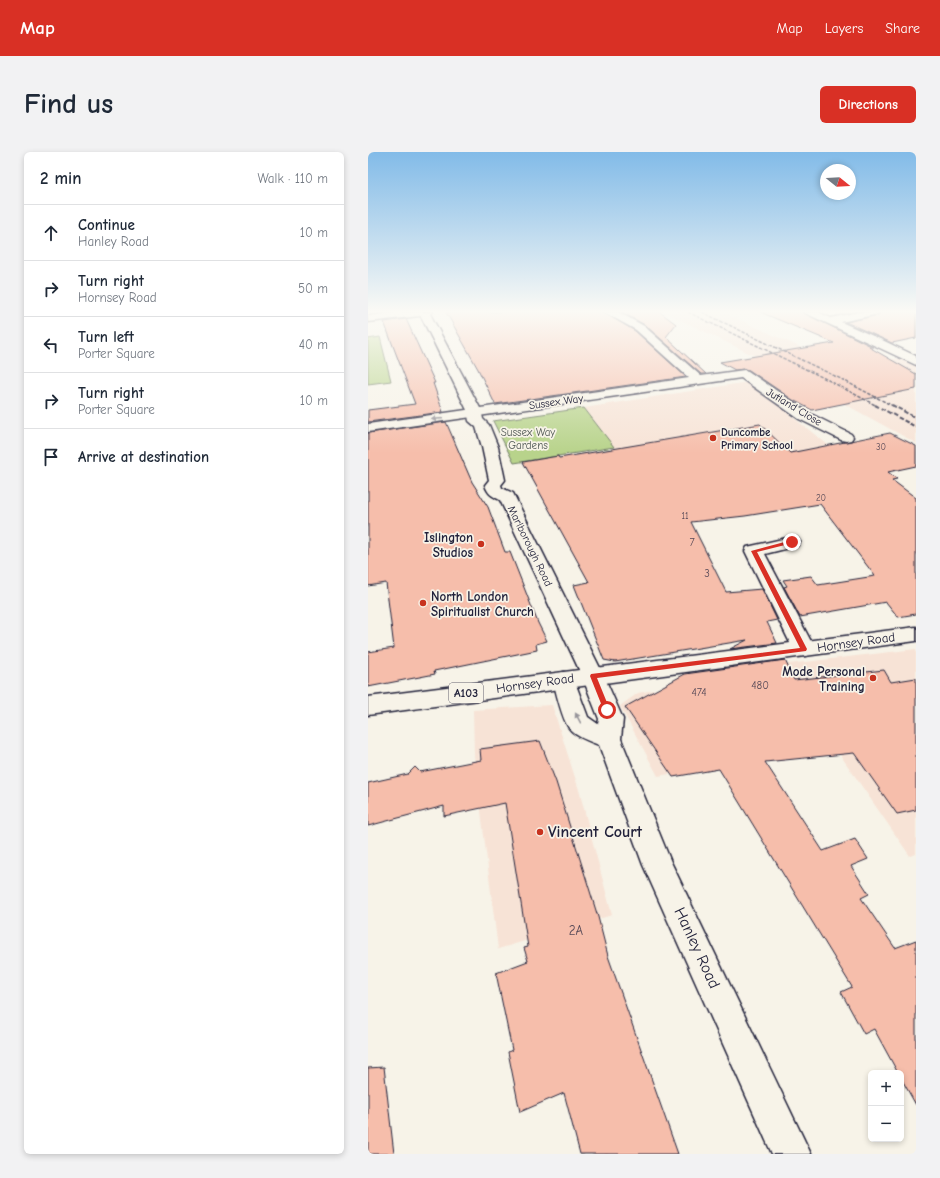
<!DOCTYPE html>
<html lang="en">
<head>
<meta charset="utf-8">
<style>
	:root { --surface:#fff; --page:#f2f2f3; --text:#1f2937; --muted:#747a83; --line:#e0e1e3; --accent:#d93025 }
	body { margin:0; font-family:"Comic Neue",sans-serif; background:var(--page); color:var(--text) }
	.controls { position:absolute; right:12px; bottom:12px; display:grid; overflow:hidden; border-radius:6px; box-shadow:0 2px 6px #0003 }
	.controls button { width:36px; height:36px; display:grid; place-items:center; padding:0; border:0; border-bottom:1px solid var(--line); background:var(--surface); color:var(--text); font:20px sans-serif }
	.compass { position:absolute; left:452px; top:12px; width:36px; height:36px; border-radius:50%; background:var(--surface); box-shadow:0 2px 6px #0003; rotate:108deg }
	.stop { position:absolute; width:12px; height:12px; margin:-9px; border:3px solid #d93025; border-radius:50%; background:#fff }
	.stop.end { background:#d93025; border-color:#fff; box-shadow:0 1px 4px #0008 }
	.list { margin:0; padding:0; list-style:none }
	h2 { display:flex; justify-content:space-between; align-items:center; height:52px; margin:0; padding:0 16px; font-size:17px }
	h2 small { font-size:13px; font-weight:400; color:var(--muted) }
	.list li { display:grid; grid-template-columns:26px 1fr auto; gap:12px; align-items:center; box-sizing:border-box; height:56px; padding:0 16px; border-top:1px solid var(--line) }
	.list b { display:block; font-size:15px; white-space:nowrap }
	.list p { margin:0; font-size:13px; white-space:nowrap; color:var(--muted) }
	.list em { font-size:13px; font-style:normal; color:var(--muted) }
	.icon { flex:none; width:22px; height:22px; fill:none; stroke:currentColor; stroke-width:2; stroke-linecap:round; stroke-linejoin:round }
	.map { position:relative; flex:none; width:548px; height:1002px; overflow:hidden; border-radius:6px }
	header { display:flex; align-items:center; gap:24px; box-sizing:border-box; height:56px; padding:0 20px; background:var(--accent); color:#fff }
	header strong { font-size:19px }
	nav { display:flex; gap:22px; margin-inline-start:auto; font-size:14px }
	.intro { display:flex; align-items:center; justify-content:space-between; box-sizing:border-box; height:96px; padding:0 24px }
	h1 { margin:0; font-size:28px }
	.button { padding:10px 18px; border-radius:6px; background:var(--accent); color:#fff; font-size:14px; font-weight:700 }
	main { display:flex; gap:24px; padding:0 24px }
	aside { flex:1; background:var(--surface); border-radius:6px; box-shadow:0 2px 6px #0003 }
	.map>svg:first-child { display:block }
	.built { fill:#f7e3d6 }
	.green { fill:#b8d38b; stroke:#6d7a63 }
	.building { fill:#f6beab; stroke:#22223b }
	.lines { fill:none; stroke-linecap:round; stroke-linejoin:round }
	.street-casing { stroke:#22223b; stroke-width:3 }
	.secondary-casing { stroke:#22223b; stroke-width:3 }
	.primary-casing { stroke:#22223b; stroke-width:3 }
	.street { fill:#f7f3e8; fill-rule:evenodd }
	.secondary { fill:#f7f3e8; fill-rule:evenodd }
	.primary { fill:#f7f3e8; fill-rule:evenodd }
	.rail-far1 { stroke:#22223b; stroke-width:1.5; stroke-dasharray:3.5 1.5; stroke-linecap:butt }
	.rail { stroke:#22223b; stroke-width:2; stroke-dasharray:4.5 2; stroke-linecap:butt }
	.oneway { fill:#97959a }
	.route { fill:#d93025 }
	.poi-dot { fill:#c8321e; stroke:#f7f3e8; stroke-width:1.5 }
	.labels { text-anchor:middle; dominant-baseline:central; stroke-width:3.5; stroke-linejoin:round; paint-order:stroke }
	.far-number-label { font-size:9px; fill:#574957 }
	.far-street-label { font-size:11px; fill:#22223b; stroke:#f7f3e8 }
	.far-park-label { font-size:11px; fill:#4f5753; stroke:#f7f3e8 }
	.far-poi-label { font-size:11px; font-weight:bold; fill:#22223b; stroke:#f7f3e8; text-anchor:start }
	.number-label { font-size:11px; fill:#574957 }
	.shield { fill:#f7f3e8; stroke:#62616f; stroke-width:1 }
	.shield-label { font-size:12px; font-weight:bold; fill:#22223b }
	.poi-label { font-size:13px; font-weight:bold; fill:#22223b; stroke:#f7f3e8; text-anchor:end }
	.street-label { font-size:13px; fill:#22223b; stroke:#f7f3e8 }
	.near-number-label { font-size:13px; fill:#574957 }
	.near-poi-label { font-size:16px; font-weight:bold; fill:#22223b; stroke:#f7f3e8; text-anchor:start }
	.near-street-label { font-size:16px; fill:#22223b; stroke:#f7f3e8 }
</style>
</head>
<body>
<header>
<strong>Map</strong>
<nav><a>Map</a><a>Layers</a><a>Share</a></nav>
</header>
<div class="intro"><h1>Find us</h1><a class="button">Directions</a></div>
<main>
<aside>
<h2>2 min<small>Walk · 110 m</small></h2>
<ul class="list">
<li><svg class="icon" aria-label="ahead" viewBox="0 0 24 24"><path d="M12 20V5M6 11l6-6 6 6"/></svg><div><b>Continue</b><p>Hanley Road</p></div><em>10 m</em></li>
<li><svg class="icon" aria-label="right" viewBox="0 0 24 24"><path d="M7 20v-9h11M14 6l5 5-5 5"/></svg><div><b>Turn right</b><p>Hornsey Road</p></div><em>50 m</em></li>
<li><svg class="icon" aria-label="left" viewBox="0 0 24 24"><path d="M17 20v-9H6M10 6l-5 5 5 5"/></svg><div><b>Turn left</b><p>Porter Square</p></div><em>40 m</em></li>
<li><svg class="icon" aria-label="right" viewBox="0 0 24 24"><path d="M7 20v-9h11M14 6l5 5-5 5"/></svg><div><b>Turn right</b><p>Porter Square</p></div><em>10 m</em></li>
<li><svg class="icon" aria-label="arrive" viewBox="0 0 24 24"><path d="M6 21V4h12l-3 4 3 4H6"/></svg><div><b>Arrive at destination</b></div></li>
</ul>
</aside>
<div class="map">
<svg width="548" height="1002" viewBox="0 0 548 1002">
	<rect width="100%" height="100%" fill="#f7f3e8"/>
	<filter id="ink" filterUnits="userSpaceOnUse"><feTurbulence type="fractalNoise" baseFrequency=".025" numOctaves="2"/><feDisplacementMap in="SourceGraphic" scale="8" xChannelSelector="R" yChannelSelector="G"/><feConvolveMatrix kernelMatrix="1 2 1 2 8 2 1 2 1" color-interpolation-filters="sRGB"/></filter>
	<g filter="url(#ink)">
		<!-- built -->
		<path class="built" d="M 296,160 L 354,160 L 472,213 L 527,207 L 548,207 L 548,291 L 405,213 Z
			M 380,230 L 492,318 L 251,302 L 216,256 Z
			M 548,497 L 548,702 L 542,704 L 466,594 L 290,624 L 252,554 L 270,541 L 420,512 Z
			M 184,553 L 211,638 L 244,763 L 130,797 L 106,603 L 105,558 Z"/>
		<!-- green -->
		<path class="green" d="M 12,185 L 23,229 L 0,232 L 0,187 Z
			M 216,256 L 246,295 L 146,311 L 125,269 Z"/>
		<!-- building -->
		<path class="building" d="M 78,160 L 235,160 L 267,179 L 318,225 L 127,252 L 110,217 Z
			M 254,160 L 292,160 L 308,172 L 298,185 L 338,222 L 333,222 L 277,173 Z
			M 392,160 L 434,160 L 505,195 L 501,195 L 548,222 L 548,237 L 444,258 L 425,248 L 381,218 L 376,217 L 367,218 L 352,210 L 466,191 Z
			M 512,160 L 548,160 L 548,186 L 524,191 L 478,170 L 510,163 Z
			M 38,167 L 67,231 L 65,231 L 75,260 L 0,270 L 0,258 L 47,252 L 16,170 Z
			M 78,270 L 104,330 L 120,355 L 137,400 L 142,400 L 170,471 L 179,489 L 168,492 L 169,498 L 66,519 L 67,522 L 0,535 L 0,500 L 26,496 L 18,431 L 0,434 L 0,281 Z
			M 392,272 L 422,301 L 522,281 L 548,294 L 548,314 L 520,320 L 529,327 L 524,328 L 548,346 L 548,462 L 530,465 L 518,450 L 432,465 L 416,435 L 419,434 L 415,428 L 443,424 L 450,433 L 507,424 L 452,352 L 377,364 L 323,370 L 358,440 L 394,437 L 409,468 L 399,470 L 409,491 L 362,497 L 379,488 L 247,510 L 236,508 L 206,433 L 221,430 L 155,310 L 190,304 L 191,306 Z
			M 417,508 L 426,528 L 516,518 L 523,530 L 548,526 L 548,658 L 529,662 L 486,601 L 397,610 L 455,699 L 487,687 L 500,707 L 483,714 L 501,742 L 493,746 L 527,796 L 548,788 L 548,953 L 533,926 L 533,921 L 530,921 L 506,877 L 496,882 L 473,840 L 484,835 L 351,617 L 305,625 L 257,555 L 317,522 Z
			M 172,589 L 188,630 L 230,765 L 240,804 L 310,1002 L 212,1002 L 196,941 L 152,960 L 140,900 L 144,898 L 128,821 L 160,809 L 156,796 L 160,795 L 137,651 L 76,664 L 76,654 L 0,674 L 0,631 L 40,622 L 47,615 L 52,620 L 113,608 L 112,597 Z
			M 16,915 L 26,1002 L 0,1002 L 0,916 Z"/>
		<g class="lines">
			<!-- street casing -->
			<g class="street-casing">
				<path id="street" d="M 30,160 L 65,160 L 60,163 L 0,170 L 0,164 Z
					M 236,160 L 250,160 L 276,174 L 333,224 L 376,218 L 380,219 L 441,261 L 483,282 L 485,285 L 483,288 L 478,289 L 473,288 L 431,267 L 373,226 L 0,280 L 0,272 L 321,226 L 268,178 Z
					M 435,160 L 450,160 L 463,166 L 490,160 L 511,160 L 510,162 L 473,170 L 512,187 L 548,204 L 548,213 Z
					M 423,385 L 429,386 L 432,390 L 429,394 L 397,402 L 447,497 L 444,502 L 436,504 L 428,502 L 425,497 L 377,399 L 379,395 Z"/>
			</g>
			<!-- secondary casing -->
			<g class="secondary-casing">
				<path id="secondary" d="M 51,160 L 61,160 L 113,258 L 115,267 L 121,273 L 130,295 L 137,328 L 133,333 L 134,336 L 145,341 L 147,345 L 236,524 L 255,567 L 253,587 L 303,710 L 443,1002 L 404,1002 L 275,713 L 231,593 C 221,589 208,585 201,576 C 194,567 188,540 185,528 L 188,522 L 196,520 L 204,522 L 220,565 L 230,572 L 231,567 L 214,524 L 132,348 C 124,344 120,342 117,333 L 121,328 L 114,295 L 108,275 L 101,269 L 99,258 Z"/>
			</g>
			<!-- primary casing -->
			<g class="primary-casing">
				<path id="primary" d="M 548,475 L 548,489 L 0,563 L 0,545 Z"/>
			</g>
			<!-- street -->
			<use href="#street" class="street"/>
			<!-- secondary -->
			<use href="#secondary" class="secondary"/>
			<!-- primary -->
			<use href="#primary" class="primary"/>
			<!-- rail-far1 -->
			<path class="rail-far1" d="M 320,160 L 460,228 L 509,254
				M 334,160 L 473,227 L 525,254"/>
			<!-- rail -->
			<path class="rail" d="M 507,253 L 548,275
				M 524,253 L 548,266"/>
		</g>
		<!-- one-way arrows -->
		<defs><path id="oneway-solid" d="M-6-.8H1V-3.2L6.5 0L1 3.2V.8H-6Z"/></defs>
		<g class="oneway">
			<use href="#oneway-solid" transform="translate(69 267) rotate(176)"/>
			<use href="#oneway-solid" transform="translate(210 566) rotate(-118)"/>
		</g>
	</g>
	<!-- sky -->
	<linearGradient id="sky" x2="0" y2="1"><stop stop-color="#82bbe8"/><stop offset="0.53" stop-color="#fbfaf5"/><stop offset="1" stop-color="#fbfaf5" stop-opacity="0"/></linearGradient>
	<rect width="548" height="301" fill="url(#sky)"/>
	<!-- route -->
	<path class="route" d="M 424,388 L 425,389 L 425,391 L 389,400 L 439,497 L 438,499 L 229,526 L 242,558 L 239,560 L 236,559 L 222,524 L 223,522 L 432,496 L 383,399 Z"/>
	<!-- markers -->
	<g class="poi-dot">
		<circle cx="345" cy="286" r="4"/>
		<circle cx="113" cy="392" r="4"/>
		<circle cx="55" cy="451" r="4"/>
		<circle cx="505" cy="526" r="4"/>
		<circle cx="172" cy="680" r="4"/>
	</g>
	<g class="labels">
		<!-- far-number labels -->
		<g class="far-number-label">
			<text x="513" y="295">30</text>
			<text x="453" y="346">20</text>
			<text x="317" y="364">11</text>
		</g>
		<!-- far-street labels -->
		<g class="far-street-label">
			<text transform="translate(188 250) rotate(-8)">Sussex Way</text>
			<text transform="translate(426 255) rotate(31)">Jutland Close</text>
			<text transform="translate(162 394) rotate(64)">Marlborough Road</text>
		</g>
		<!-- far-park labels -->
		<g class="far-park-label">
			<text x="160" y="280">Sussex Way<tspan x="160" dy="13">Gardens</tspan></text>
		</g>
		<!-- far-poi labels -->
		<g class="far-poi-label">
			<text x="353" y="280">Duncombe<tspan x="353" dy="13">Primary School</tspan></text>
		</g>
		<!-- number labels -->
		<g class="number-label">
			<text x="324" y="390">7</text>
			<text x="339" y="421">3</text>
			<text x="392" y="533">480</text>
			<text x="331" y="540">474</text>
		</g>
		<!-- shield labels -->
		<rect class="shield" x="81" y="531" width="34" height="20" rx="3"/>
		<g class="shield-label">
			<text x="98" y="541">A103</text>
		</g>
		<!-- poi labels -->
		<g class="poi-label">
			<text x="105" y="385">Islington<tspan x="105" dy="15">Studios</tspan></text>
			<text x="63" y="444" text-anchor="start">North London<tspan x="63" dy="15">Spiritualist Church</tspan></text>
			<text x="497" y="519">Mode Personal<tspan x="497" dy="15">Training</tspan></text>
		</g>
		<!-- street labels -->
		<g class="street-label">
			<text transform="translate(488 490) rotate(-8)">Hornsey Road</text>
			<text transform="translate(167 531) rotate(-8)">Hornsey Road</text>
		</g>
		<!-- near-number labels -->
		<g class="near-number-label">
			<text x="208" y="778">2A</text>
		</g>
		<!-- near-poi labels -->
		<g class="near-poi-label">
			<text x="180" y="680">Vincent Court</text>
		</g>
		<!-- near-street labels -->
		<g class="near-street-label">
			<text transform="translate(329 796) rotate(65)">Hanley Road</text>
		</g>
	</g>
</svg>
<div class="controls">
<button>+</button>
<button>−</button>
</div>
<svg class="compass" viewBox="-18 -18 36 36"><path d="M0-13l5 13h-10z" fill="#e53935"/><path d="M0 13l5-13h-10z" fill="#747a83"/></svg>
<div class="stop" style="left:239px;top:558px"></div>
<div class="stop end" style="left:424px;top:390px"></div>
</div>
</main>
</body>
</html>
